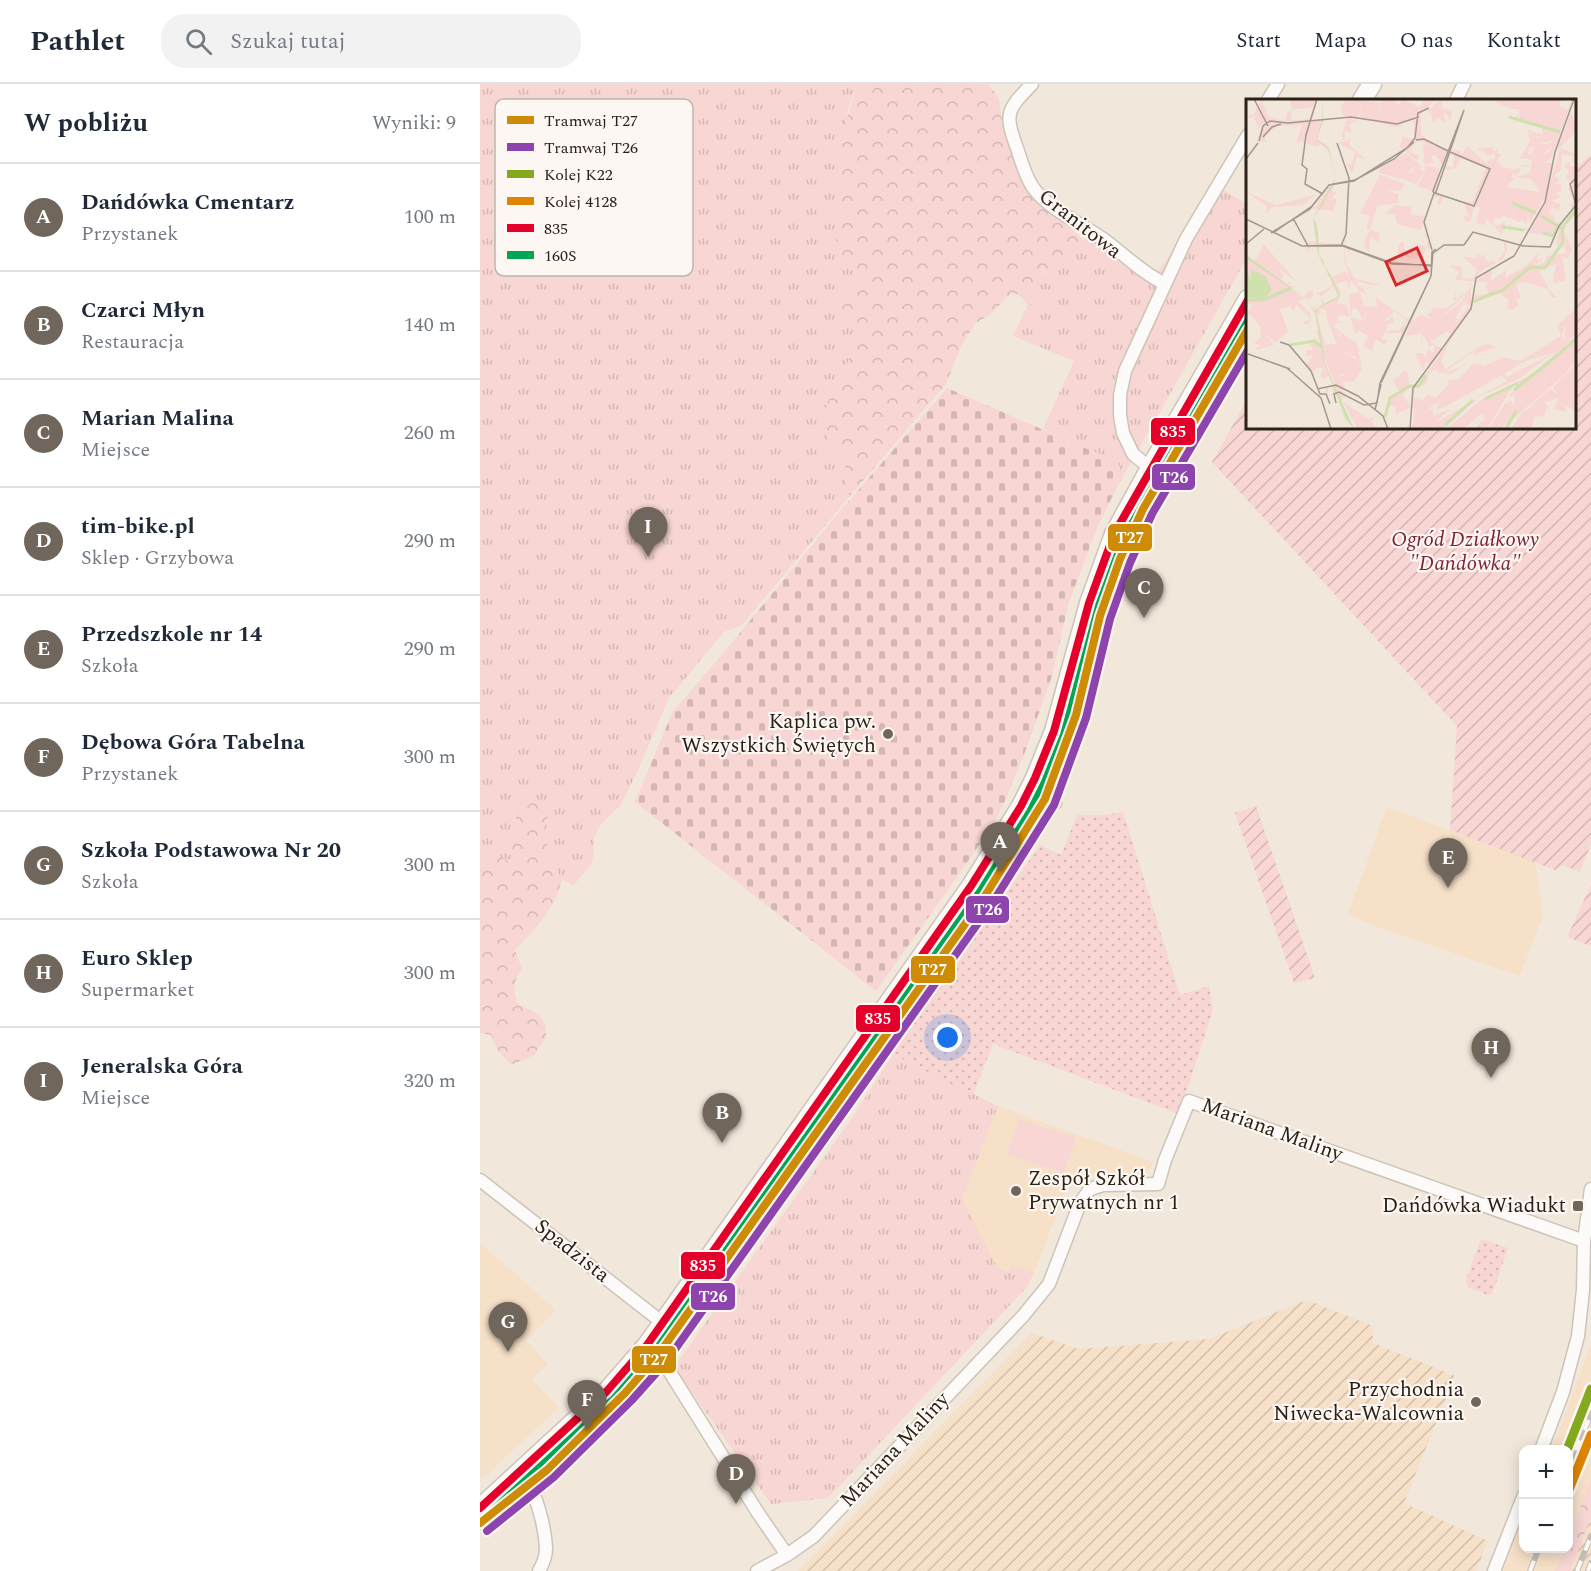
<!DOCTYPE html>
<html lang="pl">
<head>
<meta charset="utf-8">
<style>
	:root { --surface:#fff; --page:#f2f2f3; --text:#1f2937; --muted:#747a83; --line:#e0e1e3; --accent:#70665c }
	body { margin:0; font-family:Spectral,serif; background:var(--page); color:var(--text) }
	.controls { position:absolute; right:18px; bottom:18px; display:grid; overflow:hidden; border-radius:12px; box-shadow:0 3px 15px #0003 }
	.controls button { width:54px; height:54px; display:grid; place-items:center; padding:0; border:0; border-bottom:2px solid var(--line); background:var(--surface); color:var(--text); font:30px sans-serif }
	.you { position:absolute; left:468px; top:954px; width:21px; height:21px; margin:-15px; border:4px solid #fff; border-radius:50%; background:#1a73e8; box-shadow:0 0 0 9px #1a73e833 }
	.badge { display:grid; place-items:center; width:39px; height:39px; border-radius:50%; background:var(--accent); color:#fff; font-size:20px; font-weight:700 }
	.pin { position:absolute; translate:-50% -50px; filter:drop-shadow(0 2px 3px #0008) }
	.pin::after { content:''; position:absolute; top:32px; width:21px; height:18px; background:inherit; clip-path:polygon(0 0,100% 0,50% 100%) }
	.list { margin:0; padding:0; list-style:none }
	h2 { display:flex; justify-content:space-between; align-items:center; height:78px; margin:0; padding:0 24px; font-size:26px }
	h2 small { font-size:20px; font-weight:400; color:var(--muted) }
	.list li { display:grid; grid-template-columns:39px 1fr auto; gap:18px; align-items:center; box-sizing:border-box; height:108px; padding:0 24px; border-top:2px solid var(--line) }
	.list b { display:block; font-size:22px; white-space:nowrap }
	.list p { margin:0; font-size:20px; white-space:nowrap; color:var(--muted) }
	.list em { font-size:20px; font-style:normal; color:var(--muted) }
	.icon { flex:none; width:33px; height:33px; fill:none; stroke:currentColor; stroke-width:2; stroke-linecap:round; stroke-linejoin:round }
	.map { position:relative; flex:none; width:1111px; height:1487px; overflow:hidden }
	header { display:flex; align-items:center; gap:36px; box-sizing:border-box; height:84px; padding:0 30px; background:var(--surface); border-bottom:2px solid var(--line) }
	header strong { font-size:28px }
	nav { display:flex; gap:33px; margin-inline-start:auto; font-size:21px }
	.search { width:420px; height:54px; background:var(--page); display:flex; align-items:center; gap:15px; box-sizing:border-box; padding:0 21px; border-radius:24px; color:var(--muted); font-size:22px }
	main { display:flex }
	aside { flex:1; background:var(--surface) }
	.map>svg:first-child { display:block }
	.built { fill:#f6e0c8 }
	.industrial { fill:url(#industrial-furrows) }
	.grass { fill:url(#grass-tufts) }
	.forest { fill:url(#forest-crowns) }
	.cemetery { fill:url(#cemetery-stones) }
	.park { fill:url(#park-dots) }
	.garden { fill:url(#garden-furrows) }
	.pitch { fill:#f7d6d3 }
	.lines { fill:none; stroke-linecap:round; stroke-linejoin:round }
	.street-casing { stroke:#cdc4b9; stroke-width:15 }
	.secondary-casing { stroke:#cdc4b9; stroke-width:21 }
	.street { stroke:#fdfbfa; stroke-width:12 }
	.secondary { stroke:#fdfbfa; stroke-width:18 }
	.rail-casing { stroke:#c0bdba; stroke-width:6 }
	.rail { stroke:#fcf7f2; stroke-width:4; stroke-dasharray:11; stroke-linecap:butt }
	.bus-1-casing { stroke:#fcf7f2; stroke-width:12 }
	.bus-2-casing { stroke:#fcf7f2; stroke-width:12 }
	.bus-1 { stroke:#e4002b; stroke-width:8 }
	.bus-2 { stroke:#00a651; stroke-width:8 }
	.rail-1-casing { stroke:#fcf7f2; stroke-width:14 }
	.rail-2-casing { stroke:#fcf7f2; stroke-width:14 }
	.rail-1 { stroke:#85a91e; stroke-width:9 }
	.rail-2 { stroke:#df8403; stroke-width:9 }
	.tram-1-casing { stroke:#fcf7f2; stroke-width:12 }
	.tram-2-casing { stroke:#fcf7f2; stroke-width:12 }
	.tram-1 { stroke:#ce8b05; stroke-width:8 }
	.tram-2 { stroke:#8e44ad; stroke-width:8 }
	.poi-dot { fill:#70665c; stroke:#fcf7f2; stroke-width:2 }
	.labels { text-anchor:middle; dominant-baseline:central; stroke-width:4.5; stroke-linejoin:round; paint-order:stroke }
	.street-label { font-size:21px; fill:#2a2117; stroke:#fcf7f2 }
	.park-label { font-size:21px; font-style:italic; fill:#7e2336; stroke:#fcf7f2 }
	.poi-label { font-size:21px; fill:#2a2117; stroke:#fcf7f2; text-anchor:end }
	.inset-river { fill:none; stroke:#cee1ae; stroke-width:3 }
	.inset-road { fill:none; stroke:#a2988d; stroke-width:1.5 }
	.view { fill:#d62828; fill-opacity:0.15; stroke:#d62828; stroke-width:3 }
	.inset-edge { fill:none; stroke:#2a2117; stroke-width:3 }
	.key { fill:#fcf7f2; stroke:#bdb7b0; stroke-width:1.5 }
	.key-label { font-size:16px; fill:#2a2117 }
	.line-badge { stroke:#fcf7f2; stroke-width:2 }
	.badge-label { font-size:16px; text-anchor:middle; font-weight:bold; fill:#fff }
</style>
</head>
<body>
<header>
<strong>Pathlet</strong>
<div class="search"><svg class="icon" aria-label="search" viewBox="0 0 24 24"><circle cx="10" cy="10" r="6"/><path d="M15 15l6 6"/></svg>Szukaj tutaj</div>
<nav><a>Start</a><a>Mapa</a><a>O nas</a><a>Kontakt</a></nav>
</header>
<main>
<aside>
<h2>W pobliżu<small>Wyniki: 9</small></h2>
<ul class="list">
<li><span class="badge">A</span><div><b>Dańdówka Cmentarz</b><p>Przystanek</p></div><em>100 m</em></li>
<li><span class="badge">B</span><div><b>Czarci Młyn</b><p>Restauracja</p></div><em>140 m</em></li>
<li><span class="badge">C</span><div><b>Marian Malina</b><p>Miejsce</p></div><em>260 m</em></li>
<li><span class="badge">D</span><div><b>tim-bike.pl</b><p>Sklep · Grzybowa</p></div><em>290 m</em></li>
<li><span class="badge">E</span><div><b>Przedszkole nr 14</b><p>Szkoła</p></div><em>290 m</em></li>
<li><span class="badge">F</span><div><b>Dębowa Góra Tabelna</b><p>Przystanek</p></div><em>300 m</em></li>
<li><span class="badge">G</span><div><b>Szkoła Podstawowa Nr 20</b><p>Szkoła</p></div><em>300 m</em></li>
<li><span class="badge">H</span><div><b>Euro Sklep</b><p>Supermarket</p></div><em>300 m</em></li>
<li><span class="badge">I</span><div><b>Jeneralska Góra</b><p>Miejsce</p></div><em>320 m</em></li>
</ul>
</aside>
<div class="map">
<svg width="1111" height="1487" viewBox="0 0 1111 1487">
	<defs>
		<pattern id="industrial-furrows" width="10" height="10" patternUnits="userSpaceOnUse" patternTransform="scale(1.5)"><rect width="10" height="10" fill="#f6e0c8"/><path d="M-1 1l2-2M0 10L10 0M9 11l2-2" fill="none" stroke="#d3c0ab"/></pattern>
		<pattern id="grass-tufts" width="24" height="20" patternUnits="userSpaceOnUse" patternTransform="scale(1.5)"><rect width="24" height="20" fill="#f7d6d3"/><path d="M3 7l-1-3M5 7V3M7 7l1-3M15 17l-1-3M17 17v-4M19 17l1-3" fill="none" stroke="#d4b7b4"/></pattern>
		<pattern id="forest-crowns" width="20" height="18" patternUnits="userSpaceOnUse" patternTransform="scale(1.5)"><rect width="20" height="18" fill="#f7d6d3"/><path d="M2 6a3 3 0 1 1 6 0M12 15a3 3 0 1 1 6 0" fill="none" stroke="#d4b7b4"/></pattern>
		<pattern id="cemetery-stones" width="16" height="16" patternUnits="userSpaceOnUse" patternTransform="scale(1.5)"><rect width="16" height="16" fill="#f7d6d3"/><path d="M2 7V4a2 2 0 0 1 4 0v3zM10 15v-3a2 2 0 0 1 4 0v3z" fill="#d4b7b4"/></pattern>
		<pattern id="park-dots" width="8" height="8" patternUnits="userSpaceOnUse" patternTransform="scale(1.5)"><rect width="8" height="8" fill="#f7d6d3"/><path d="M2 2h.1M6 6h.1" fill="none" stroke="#d4b7b4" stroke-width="1.8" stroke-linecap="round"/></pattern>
		<pattern id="garden-furrows" width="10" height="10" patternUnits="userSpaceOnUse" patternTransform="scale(1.5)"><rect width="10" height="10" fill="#f7d6d3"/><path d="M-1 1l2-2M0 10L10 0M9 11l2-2" fill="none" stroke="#d4b7b4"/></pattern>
	</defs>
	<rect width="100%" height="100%" fill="#f2e7db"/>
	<!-- built -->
	<path class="built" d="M 907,723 L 1055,778 L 1063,831 L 1040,892 L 895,842 L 868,830 Z
		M 518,1022 L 673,1078 L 667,1090 L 622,1089 L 604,1092 L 589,1098 L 554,1189 L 533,1181 L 530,1188 L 517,1183 L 482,1115 Z
		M 0,1159 L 76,1226 L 46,1256 L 68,1280 L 52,1295 L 79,1324 L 0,1396 Z
		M 1111,1260 L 1111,1433 L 1090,1487 L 1023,1487 L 1043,1437 L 1044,1464 L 1088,1464 L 1088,1366 L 1072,1365 Z"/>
	<!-- industrial -->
	<path class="industrial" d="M 827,1216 L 893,1242 L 893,1259 L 975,1292 L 924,1419 L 1008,1457 L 996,1487 L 318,1487 L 552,1249 L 598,1265 L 729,1255 Z
		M 1111,1433 L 1111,1487 L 1090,1487 Z"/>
	<!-- grass -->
	<path class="grass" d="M 0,0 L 377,0 L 367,28 L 381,198 L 363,231 L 373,244 L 373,265 L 358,302 L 347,319 L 349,357 L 365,382 L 366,404 L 370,412 L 262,541 L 244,548 L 189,614 L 159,684 L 140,722 L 122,739 L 114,753 L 114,770 L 111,780 L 94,801 C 73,793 78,786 70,768 C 69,764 64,760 64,755 C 62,746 67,735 70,727 L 43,724 L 42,721 L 28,755 L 32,767 L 41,775 L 40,780 L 36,780 L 26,775 L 0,789 Z
		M 736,102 L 767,120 L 767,174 L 636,405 L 640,379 L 563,345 L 594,277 L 533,252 L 548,220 L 556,220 L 560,194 L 599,166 L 603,156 L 622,149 L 678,188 Z
		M 413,970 L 518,1022 L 482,1115 L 517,1183 L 529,1188 L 532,1181 L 554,1189 L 547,1203 L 348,1414 L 291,1420 L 194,1283 L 372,1034 Z"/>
	<!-- forest -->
	<path class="forest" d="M 377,0 L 508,0 L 519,14 L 521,32 L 532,69 L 544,97 L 561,121 L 576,130 L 603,156 L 599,166 L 586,178 L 564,190 L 560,194 L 556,220 L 548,220 L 538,210 L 529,211 L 512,229 L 496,239 L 482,260 L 466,300 L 370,412 L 366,404 L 365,382 L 340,342 L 347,319 L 358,302 L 373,265 L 373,244 L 363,231 L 359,219 L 371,201 L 381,197 L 379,189 L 365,184 L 356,164 L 362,51 Z
		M 55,715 L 69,719 C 71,728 67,733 65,742 C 62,756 67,758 71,770 C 75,782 74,784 82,796 C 74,825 55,846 35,866 L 42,885 C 33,898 33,904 37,919 L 59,931 L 66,942 L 66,953 L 54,971 L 31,981 L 18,967 L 11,951 L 0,949 L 0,789 L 19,773 L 36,780 L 40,779 L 41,775 L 32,767 L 27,756 L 42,719 L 43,724 L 47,723 Z
		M 1111,1396 L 1111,1433 L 1090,1487 L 1075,1487 L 1084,1465 L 1088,1464 L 1089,1454 Z"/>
	<!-- cemetery -->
	<path class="cemetery" d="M 467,304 L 640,379 L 636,405 L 617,444 L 589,518 L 571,595 L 545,668 L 524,719 L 513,740 L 482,786 L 396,907 L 155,718 L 193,627 L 236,578 L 355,433 Z"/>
	<!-- park -->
	<path class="park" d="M 643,728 L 700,911 L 729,902 L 733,926 L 699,1030 L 513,960 L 493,1011 L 413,970 L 560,761 L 581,771 L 597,731 L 624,731 Z
		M 1001,1155 L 1028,1164 L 1012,1210 L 1008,1211 L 988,1203 L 986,1196 Z"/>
	<!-- garden -->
	<path class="garden" d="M 1111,71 L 1111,760 L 1100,788 L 1082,781 L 1075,786 L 970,746 L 977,642 L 732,378 L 767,316 L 768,344 L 1094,344 L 1095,84 Z
		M 776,722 L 835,894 L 814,899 L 755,729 Z
		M 1111,801 L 1111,862 L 1087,853 Z"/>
	<!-- pitch -->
	<path class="pitch" d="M 539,1035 L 596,1054 L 584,1089 L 527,1070 Z"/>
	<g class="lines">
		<!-- street casing -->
		<g class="street-casing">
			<path id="street" d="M 552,0 C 527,26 524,29 537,64 C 541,77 545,91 552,102 C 567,125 604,141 626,157 C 646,172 661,188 685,200
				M 788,16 L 798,0
				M 976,16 L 984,0
				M 670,384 L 653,370 L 643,349 L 640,331 L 640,311 L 645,287 L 706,155 L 768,51
				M 549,708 L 575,719
				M 0,1096 L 183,1239
				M 167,1261 L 186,1282 L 278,1429 L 307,1471 L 277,1487
				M 1061,1366 L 1083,1308 L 1098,1252 L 1103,1206 L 1104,1157 L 1111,1105
				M 40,1387 C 55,1403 65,1442 66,1464 C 66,1472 63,1480 59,1487
				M 307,1471 L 334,1452 L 543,1232 L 569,1200 L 600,1119 L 610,1105 L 623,1101 L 678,1100 L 685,1076 L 709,1017 L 1104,1157
				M 1014,1487 L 1044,1411"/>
		</g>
		<!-- secondary casing -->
		<g class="secondary-casing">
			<path id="secondary" d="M 882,16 L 892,0
				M 0,1424 L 127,1307 L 167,1261 L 491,802 L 541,722 L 555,694 L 574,647 L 609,519 L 634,450 L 670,384 L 768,215"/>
		</g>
		<!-- street -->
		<use href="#street" class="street"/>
		<!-- secondary -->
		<use href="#secondary" class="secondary"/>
		<!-- rail casing -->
		<g class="rail-casing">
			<path id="rail" d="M 1088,1387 L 1111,1330
				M 1050,1487 L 1059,1464
				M 1097,1487 L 1111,1452
				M 1108,1487 L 1111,1479"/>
		</g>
		<!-- rail -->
		<use href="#rail" class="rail"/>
		<!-- bus-1 casing -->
		<g class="bus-1-casing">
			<path id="bus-1" d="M 0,1424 L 127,1307 L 167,1261 L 491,802 L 541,722 L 555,694 L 574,647 L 609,519 L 634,450 L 768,216"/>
		</g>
		<!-- bus-2 casing -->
		<g class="bus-2-casing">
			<path id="bus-2" d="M 7,1432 L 134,1315 L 175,1268 L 500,808 L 550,728 L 565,698 L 584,651 L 619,522 L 644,454 L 768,237"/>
		</g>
		<!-- bus-1 -->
		<use href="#bus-1" class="bus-1"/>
		<!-- bus-2 -->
		<use href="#bus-2" class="bus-2"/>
		<!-- rail-1 casing -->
		<g class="rail-1-casing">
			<path id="rail-1" d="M 1087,1366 L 1111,1305"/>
		</g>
		<!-- rail-2 casing -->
		<g class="rail-2-casing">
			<path id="rail-2" d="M 1088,1408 L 1111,1351"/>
		</g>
		<!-- rail-1 -->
		<use href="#rail-1" class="rail-1"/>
		<!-- rail-2 -->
		<use href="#rail-2" class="rail-2"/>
		<!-- tram-1 casing -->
		<g class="tram-1-casing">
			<path id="tram-1" d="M 0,1439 L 67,1386 L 145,1309 L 178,1271 L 505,812 L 565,715 L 596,631 L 620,532 L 640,475 L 663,425 L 768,245"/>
		</g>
		<!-- tram-2 casing -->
		<g class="tram-2-casing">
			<path id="tram-2" d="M 7,1447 L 74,1393 L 152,1316 L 186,1278 L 513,818 L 574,721 L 606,634 L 630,535 L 650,479 L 672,430 L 768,266"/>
		</g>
		<!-- tram-1 -->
		<use href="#tram-1" class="tram-1"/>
		<!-- tram-2 -->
		<use href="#tram-2" class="tram-2"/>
	</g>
	<!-- markers -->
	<g class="poi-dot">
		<circle cx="408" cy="650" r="6"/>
		<circle cx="536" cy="1107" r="6"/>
		<rect x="1092" y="1116" width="12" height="12" rx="3"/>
		<circle cx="996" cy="1318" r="6"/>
	</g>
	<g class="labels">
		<!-- street labels -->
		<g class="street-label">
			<text transform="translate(600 140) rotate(38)">Granitowa</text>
			<text transform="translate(792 1046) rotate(20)">Mariana Maliny</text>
			<text transform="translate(92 1167) rotate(38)">Spadzista</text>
			<text transform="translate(415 1366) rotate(-47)">Mariana Maliny</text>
		</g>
		<!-- park labels -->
		<g class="park-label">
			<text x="985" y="456">Ogród Działkowy<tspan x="985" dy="24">"Dańdówka"</tspan></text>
		</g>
		<!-- poi labels -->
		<g class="poi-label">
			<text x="396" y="638">Kaplica pw.<tspan x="396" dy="24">Wszystkich Świętych</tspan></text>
			<text x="548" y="1095" text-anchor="start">Zespół Szkół<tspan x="548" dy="24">Prywatnych nr 1</tspan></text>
			<text x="1086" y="1122">Dańdówka Wiadukt</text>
			<text x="984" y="1306">Przychodnia<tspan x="984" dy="24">Niwecka-Walcownia</tspan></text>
		</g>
	</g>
	<!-- overview -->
	<g transform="translate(766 15)">
		<rect width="330" height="330" fill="#f2e7db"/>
		<path d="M 15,0 L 22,0 L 16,3 L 23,18 L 39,22 L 41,13 L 46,12 L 45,22 L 63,20 L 70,0 L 72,0 L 64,21 L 76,21 L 72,41 L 81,46 L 84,51 L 84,54 L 76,45 L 71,48 L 60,44 L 62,35 L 58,46 L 57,41 L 50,44 L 56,26 L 31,27 L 18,38 L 21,43 L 11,42 L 17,24 L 13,29 L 8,20 L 11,16 L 3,19 L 2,17 L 8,15 ZM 128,0 L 150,0 L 149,4 L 153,5 L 157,0 L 173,8 L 178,2 L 181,5 L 178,0 L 188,2 L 172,18 L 151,28 L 131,24 L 140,25 L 132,23 L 136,2 ZM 194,0 L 197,5 L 195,9 L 206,12 L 204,22 L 200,14 L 198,17 L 200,25 L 193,19 L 187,24 L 185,14 L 181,13 ZM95 10a10 10 0 1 1 20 0a10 10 0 1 1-20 0ZM 273,9 L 286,11 L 297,20 L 302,32 L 297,38 L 290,38 L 291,39 L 297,39 L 293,44 L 297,45 L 308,44 L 295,59 L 299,64 L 306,64 L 303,90 L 284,124 L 283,118 L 280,125 L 275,120 L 273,123 L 266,120 L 268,109 L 265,120 L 259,117 L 247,121 L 249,128 L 258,123 L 261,129 L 263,125 L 273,131 L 282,129 L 280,132 L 260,130 L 255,135 L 258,138 L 240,119 L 239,126 L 230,124 L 234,108 L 228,108 L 225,121 L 220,123 L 217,118 L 223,116 L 218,106 L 222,106 L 198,97 L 194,106 L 191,105 L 194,96 L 189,99 L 186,92 L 171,87 L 179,72 L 177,45 L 192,49 L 172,41 L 163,52 L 173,57 L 171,62 L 154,48 L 156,38 L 168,40 L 168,24 L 164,24 L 175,18 L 175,36 L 189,46 L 203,50 L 200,68 L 207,68 L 208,56 L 205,52 L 213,51 L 216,56 L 219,50 L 225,54 L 220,50 L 221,47 L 240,64 L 246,59 L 249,61 L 248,54 L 244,57 L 230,49 L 247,48 L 247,53 L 252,50 L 251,55 L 256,54 L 251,62 L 257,68 L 270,71 L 273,67 L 274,72 L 268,78 L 269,71 L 265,79 L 269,79 L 260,88 L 294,93 L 285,80 L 269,78 L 284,74 L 285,66 L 280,68 L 273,66 L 285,66 L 286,61 L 279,59 L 292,49 L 287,37 L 283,41 L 282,31 L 297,36 L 297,30 L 274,21 L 265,24 L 270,21 L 271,14 L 274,20 ZM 189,56 L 200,71 L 210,69 L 215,59 L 240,69 L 226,104 L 190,95 L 193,69 L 178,66 L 189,63 L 185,58 ZM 246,76 L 245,82 L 265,77 L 249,92 L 234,97 ZM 256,93 L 262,101 L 261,109 L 241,107 L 244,99 ZM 101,20 L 112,21 L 103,26 L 106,33 L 98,33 L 99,37 L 98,43 L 104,40 L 104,47 L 120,60 L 111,58 L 106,74 L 100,64 L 106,65 L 109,53 L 91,44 L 97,42 L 96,36 ZM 314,49 L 330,55 L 328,62 L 327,57 L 316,55 L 315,71 L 308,76 L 314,82 L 308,85 L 316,86 L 314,93 L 309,94 L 315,97 L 306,102 L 315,105 L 312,110 L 318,112 L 306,109 L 303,114 L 307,115 L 309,124 L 316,123 L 308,137 L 283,134 L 298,106 ZM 323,62 L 324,68 L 330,66 L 330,116 L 320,122 L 326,111 L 324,106 L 329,103 L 322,90 L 325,82 L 320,81 L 323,71 L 318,67 ZM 0,93 L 31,106 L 71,95 L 56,106 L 27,108 L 20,114 L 21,107 ZM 148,106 L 165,108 L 165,116 L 179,117 L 177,127 L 174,131 L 151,125 L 149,115 L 140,115 ZM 315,126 L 320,130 L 317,131 L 326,150 L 322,160 L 316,157 L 320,181 L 307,184 L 310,165 L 293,172 L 302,188 L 298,184 L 310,198 L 305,198 L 302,190 L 278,183 L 270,185 L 275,199 L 270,201 L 273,206 L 266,211 L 261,208 L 263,201 L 254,194 L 228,201 L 228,196 L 242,195 L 240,185 L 244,184 L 230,182 L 246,171 L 244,183 L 260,171 L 259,179 L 281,166 L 292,154 L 291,161 L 297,160 L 287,167 L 298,164 L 301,157 L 320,154 L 318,144 L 317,150 L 310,145 ZM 180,130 L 183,140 L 185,149 L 176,148 L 180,150 L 177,157 L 166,160 L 151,155 L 154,143 L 158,143 L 159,152 L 171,145 L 180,147 L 183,139 L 179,138 ZM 100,140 L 99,147 L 107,150 L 106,156 L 102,155 L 101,153 L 105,156 L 107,150 L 102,153 L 98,147 L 100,165 L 109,180 L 135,185 L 125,186 L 107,181 L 97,181 L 106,181 L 114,184 L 110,184 L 118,190 L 130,187 L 117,191 L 121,194 L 114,193 L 105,181 L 103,190 L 101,182 L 89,185 L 95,193 L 86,221 L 92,222 L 97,223 L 84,225 L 111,245 L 96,241 L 95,236 L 84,225 L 81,219 L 79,205 L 92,199 L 88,187 L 76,197 L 70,195 L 87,187 L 82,187 L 86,185 L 86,178 L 99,172 L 103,178 L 98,160 L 98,148 L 64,148 L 61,154 L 59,142 L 98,146 ZM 257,141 L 261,142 L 261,151 L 257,160 L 243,168 L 238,170 L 233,174 L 228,182 L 209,181 L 213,173 L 203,166 L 216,168 L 216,180 L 227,179 L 231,171 L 216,157 L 230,160 L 232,154 L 236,159 L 236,154 L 243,164 L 246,161 L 250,164 L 259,152 ZM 18,146 L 52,184 L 31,168 L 38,177 L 35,180 L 41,185 L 44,182 L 43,187 L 51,187 L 44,189 L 58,199 L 62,192 L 67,192 L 67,198 L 61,200 L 67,210 L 70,205 L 68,211 L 60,199 L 52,202 L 65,215 L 63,225 L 56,225 L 64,219 L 50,205 L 48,212 L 44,207 L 34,210 L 42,233 L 29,244 L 18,233 L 28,246 L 8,251 L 15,246 L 8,244 L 15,238 L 14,227 L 4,215 L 0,216 L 7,206 L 0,204 L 0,160 L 2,156 L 8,162 ZM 225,182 L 225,210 L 197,252 L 184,267 L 180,262 L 177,272 L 169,254 L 177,254 L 179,258 L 182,250 L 188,254 L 188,245 L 197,250 L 204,235 L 201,229 L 207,228 L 204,225 L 207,221 L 212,223 L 209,219 L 213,221 L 224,206 L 218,206 L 224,196 L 215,206 L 221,195 L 208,202 L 209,192 L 210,199 L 217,196 L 223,191 ZM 104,207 L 107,207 L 105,218 L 122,224 L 136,225 L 145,219 L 145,214 L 148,223 L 141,226 L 140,232 L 154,231 L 160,221 L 157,234 L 139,234 L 135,240 L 143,241 L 138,246 L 130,240 L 126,252 L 117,247 L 122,237 L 113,232 L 109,235 L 105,220 ZM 72,210 L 76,213 L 71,216 L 79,246 L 97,244 L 98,249 L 84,250 L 92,250 L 116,264 L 111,262 L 116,271 L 92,251 L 83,252 L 96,277 L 112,277 L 96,278 L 91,275 L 96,280 L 110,280 L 94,282 L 99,286 L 96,292 L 100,296 L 95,302 L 90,294 L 87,299 L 86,288 L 82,288 L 82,294 L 79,293 L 80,288 L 89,285 L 75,250 L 66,241 L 70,240 L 76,248 L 70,233 L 73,231 L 70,216 ZM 324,214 L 316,235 L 318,244 L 330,238 L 300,274 L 298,284 L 267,308 L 269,298 L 263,297 L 272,285 L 269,285 L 287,275 L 317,247 L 312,226 ZM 158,272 L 162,273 L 163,287 L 156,297 L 147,282 ZM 322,288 L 330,291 L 329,312 L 319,306 L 320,313 L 307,310 L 310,306 L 314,309 L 316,293 ZM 298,302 L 303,310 L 300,309 L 298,317 L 287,318 L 287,326 L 282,330 L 265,330 L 277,313 Z" fill="#f7d6d3" fill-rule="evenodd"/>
		<path d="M 256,0 L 316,0 L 313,7 L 322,11 L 325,2 L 321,0 L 327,0 L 305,59 L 299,64 L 295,59 L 305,51 L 306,42 L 293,44 L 288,54 L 288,48 L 283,48 L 282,59 L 274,60 L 286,38 L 292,44 L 297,40 L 290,37 L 305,31 L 286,11 L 266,10 L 249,3 ZM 325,13 L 330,25 L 325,27 L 330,27 L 330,32 L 311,52 ZM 254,92 L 262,101 L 261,109 L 241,107 L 244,99 ZM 224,192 L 203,231 L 184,243 L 188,245 L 184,248 L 177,236 L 174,246 L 176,235 L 160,237 L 165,223 L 175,216 L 190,222 L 214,204 ZM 74,197 L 78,204 L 92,198 L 90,204 L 101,206 L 104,218 L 93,216 L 88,229 L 96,241 L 98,237 L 111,245 L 116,269 L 109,258 L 92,250 L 83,250 L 97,244 L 91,245 L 81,221 L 82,211 L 71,210 L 69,214 L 67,211 L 78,205 ZM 130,199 L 163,221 L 163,223 L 148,212 L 136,225 L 115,223 L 121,215 L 117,207 L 131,208 ZM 330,209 L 330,235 L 318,245 L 320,220 ZM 315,237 L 317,247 L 271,281 L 227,300 L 261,282 L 256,276 L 197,309 L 190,310 L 194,303 L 186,306 L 183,311 L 187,310 L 187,317 L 205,310 L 187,325 L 231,300 L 198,330 L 183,330 L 186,325 L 182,330 L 165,330 L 168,322 L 167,292 L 202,246 L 195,263 L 200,270 L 232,248 L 242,245 L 250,248 L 229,255 L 244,256 L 227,256 L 230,250 L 198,274 L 217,267 L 205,275 L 192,273 L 190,270 L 184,273 L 180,285 L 170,287 L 167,298 L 176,302 L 182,296 L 190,298 L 203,286 L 202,281 L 213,280 L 228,264 L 238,267 L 258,258 L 274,262 ZM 307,254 L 261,278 L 258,275 L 279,262 ZM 330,238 L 330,262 L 316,278 L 255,330 L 243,330 L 259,304 L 266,302 L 267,307 L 278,292 L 298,284 L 301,275 L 295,271 ZM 82,251 L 92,251 L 107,261 L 116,271 L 108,282 L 94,283 L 90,275 L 96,278 L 104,278 L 90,273 ZM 330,265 L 330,291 L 322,288 L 316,293 L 317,297 L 321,295 L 330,299 L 317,298 L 314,309 L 310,306 L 313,299 L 283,308 L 304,290 L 312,295 L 307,288 ZM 285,276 L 284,278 L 267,287 L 241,330 L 228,330 L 239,320 L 236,314 L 217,330 L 200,330 L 236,300 Z" fill="#f7d6d3" fill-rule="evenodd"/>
		<path d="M 44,0 L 69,0 L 69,2 L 67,8 L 46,11 Z" fill="#f7d6d3"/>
		<path d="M 160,54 L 177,69 L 170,67 L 155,80 L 133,74 L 133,70 ZM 88,86 L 86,92 L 91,93 L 86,99 L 91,100 L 87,112 L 68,110 L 82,88 ZM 68,242 L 75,249 L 83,277 L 78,279 L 74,277 L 77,269 L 71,268 L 68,273 L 60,267 L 67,256 L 60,257 L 61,251 L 67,251 L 63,243 Z" fill="#f7d6d3"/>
		<path d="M 108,0 L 135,4 L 132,22 L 114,18 L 116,8 ZM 248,62 L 246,77 L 252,72 L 265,77 L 252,92 L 234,97 ZM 134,76 L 159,85 L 154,92 L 141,91 L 152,95 L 152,104 L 131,107 L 124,131 L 134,134 L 132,143 L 125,138 L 123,153 L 118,148 L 120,141 L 116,146 L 124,131 L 120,130 L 124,117 L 114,114 ZM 114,193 L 120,215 L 116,220 L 112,211 L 104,207 L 103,195 ZM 221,195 L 190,222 L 181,216 L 188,209 L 200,209 ZM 156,295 L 165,308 L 150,315 L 149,308 L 142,306 L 144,299 ZM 97,303 L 123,320 L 128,318 L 125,322 L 131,330 L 112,330 Z" fill="#f7d6d3"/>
		<path d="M 170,67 L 178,72 L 170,85 L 155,80 L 155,74 L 165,74 Z" fill="#f7d6d3"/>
		<path d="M 77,0 L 77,23 L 70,41 L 77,44 L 83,50 L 90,78 L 88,85 L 83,94 L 80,98 L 78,104 L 67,119 L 70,124 L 72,133 L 73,156 L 77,161 L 79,168 L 84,175 L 92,191 L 94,196 L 93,198 L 92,199 L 72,209 L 70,216 L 74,232 L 79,265 L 108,330 L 99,319 L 78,263 L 69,214 L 58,198 L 5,163 L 2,161 L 0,156 L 58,198 L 69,213 L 71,210 L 77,205 L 74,198 L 78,205 L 93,197 L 72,155 L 67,119 L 90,78 L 82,50 L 70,41 L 76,22 ZM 0,170 L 5,180 L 5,170 L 19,177 L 26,191 L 18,200 L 0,199 Z" fill="#cee1ae"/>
		<path class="inset-river" d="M 263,18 L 314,33M 266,104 L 290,114M 295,117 L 312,127M 256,128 L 278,131M 297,134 L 307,137 L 312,127 L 315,130M 0,201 L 17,201 L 45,189M 226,203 L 257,191 L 284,168 L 299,169 L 317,143 L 316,129 L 330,111M 44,246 L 68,242 L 76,248M 313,255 L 330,240M 268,291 L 313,255M 239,300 L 272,284M 139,318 L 144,299 L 164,287 L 173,287 L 180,276M 199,326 L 227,301M 260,330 L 270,312"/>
		<path class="inset-road" d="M 8,0 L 22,27M 71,0 L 60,36 L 56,66 L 61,70 L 59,85 L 77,95M 218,11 L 190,93 L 188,94 L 187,92 ZM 17,38 L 26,28 L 35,25M 170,41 L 178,40 L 202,52M 13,42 L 17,27 L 24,22 L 42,24 L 105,18 L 151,25 L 173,18M 91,44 L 103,79 L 100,135 L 95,147M 0,60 L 12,44M 189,94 L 228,107 L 244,70 L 204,53M 47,119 L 62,147 L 67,147M 0,120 L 56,147 L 96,146 L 146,164 L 186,167M 0,120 L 56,147 L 97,147 L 146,165 L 185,166M 25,134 L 64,110 L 83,86 L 109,81 L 148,60 L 168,43M 27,134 L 66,107 L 83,86 L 108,82 L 161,49 L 169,39 L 172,14 L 183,9M 0,145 L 18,130M 218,146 L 227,133 L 277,147 L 304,148 L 313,127 L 330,106 L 324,85 L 330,79M 186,151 L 178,123 L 188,94M 186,155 L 198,146 L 218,146M 34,243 L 43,246 L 65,272 L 74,295 L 80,295 L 84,305M 2,255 L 44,270M 41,269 L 75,299 L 85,330M 135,284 L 185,177 L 187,153M 71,290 L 90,286 L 112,297 L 137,317 L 142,330M 90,304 L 88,295 L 93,293 L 118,306 L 131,304M 131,304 L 134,284 L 185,177 L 186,153 L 190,150M 129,311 L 135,285M 164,330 L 167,289 L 225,210 L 230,179 L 268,157 L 299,103 L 309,53 L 328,0"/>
		<path class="view" d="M 171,149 L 181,172 L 150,186 L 140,163 Z"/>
		<rect width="330" height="330" class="inset-edge"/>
	</g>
	<!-- legend -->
	<rect x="15" y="15" width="198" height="177" rx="9" class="key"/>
	<rect x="27" y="32" width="27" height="8" fill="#ce8b05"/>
	<rect x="27" y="59" width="27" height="8" fill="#8e44ad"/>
	<rect x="27" y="86" width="27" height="8" fill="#85a91e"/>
	<rect x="27" y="113" width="27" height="8" fill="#df8403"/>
	<rect x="27" y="140" width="27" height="8" fill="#e4002b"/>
	<rect x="27" y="167" width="27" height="8" fill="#00a651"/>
	<g class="key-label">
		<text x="64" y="42">Tramwaj T27</text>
		<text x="64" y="69">Tramwaj T26</text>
		<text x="64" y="96">Kolej K22</text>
		<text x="64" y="123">Kolej 4128</text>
		<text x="64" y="150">835</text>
		<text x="64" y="177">160S</text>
	</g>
	<g class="line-badge">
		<rect x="670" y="333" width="46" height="29" rx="6" fill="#e4002b"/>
		<rect x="671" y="379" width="45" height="28" rx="6" fill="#8e44ad"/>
		<rect x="627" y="439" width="46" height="29" rx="6" fill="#ce8b05"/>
		<rect x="485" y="811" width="45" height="29" rx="6" fill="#8e44ad"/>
		<rect x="430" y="871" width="46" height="29" rx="6" fill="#ce8b05"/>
		<rect x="375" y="920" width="46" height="29" rx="6" fill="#e4002b"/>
		<rect x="200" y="1167" width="46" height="29" rx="6" fill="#e4002b"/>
		<rect x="210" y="1198" width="46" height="29" rx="6" fill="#8e44ad"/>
		<rect x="151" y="1261" width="46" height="29" rx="6" fill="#ce8b05"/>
	</g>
	<g class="badge-label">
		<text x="693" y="353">835</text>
		<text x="694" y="399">T26</text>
		<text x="650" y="459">T27</text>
		<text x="508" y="831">T26</text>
		<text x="453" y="891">T27</text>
		<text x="398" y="940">835</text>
		<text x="223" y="1187">835</text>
		<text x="233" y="1218">T26</text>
		<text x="174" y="1281">T27</text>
	</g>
</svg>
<div class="controls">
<button>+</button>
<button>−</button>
</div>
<div class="you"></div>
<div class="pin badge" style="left:520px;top:788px">A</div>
<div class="pin badge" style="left:242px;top:1059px">B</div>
<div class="pin badge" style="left:664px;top:534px">C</div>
<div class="pin badge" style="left:256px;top:1420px">D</div>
<div class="pin badge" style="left:968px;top:804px">E</div>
<div class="pin badge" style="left:107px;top:1346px">F</div>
<div class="pin badge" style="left:28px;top:1268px">G</div>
<div class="pin badge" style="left:1011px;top:994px">H</div>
<div class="pin badge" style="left:168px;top:473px">I</div>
</div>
</main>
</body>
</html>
